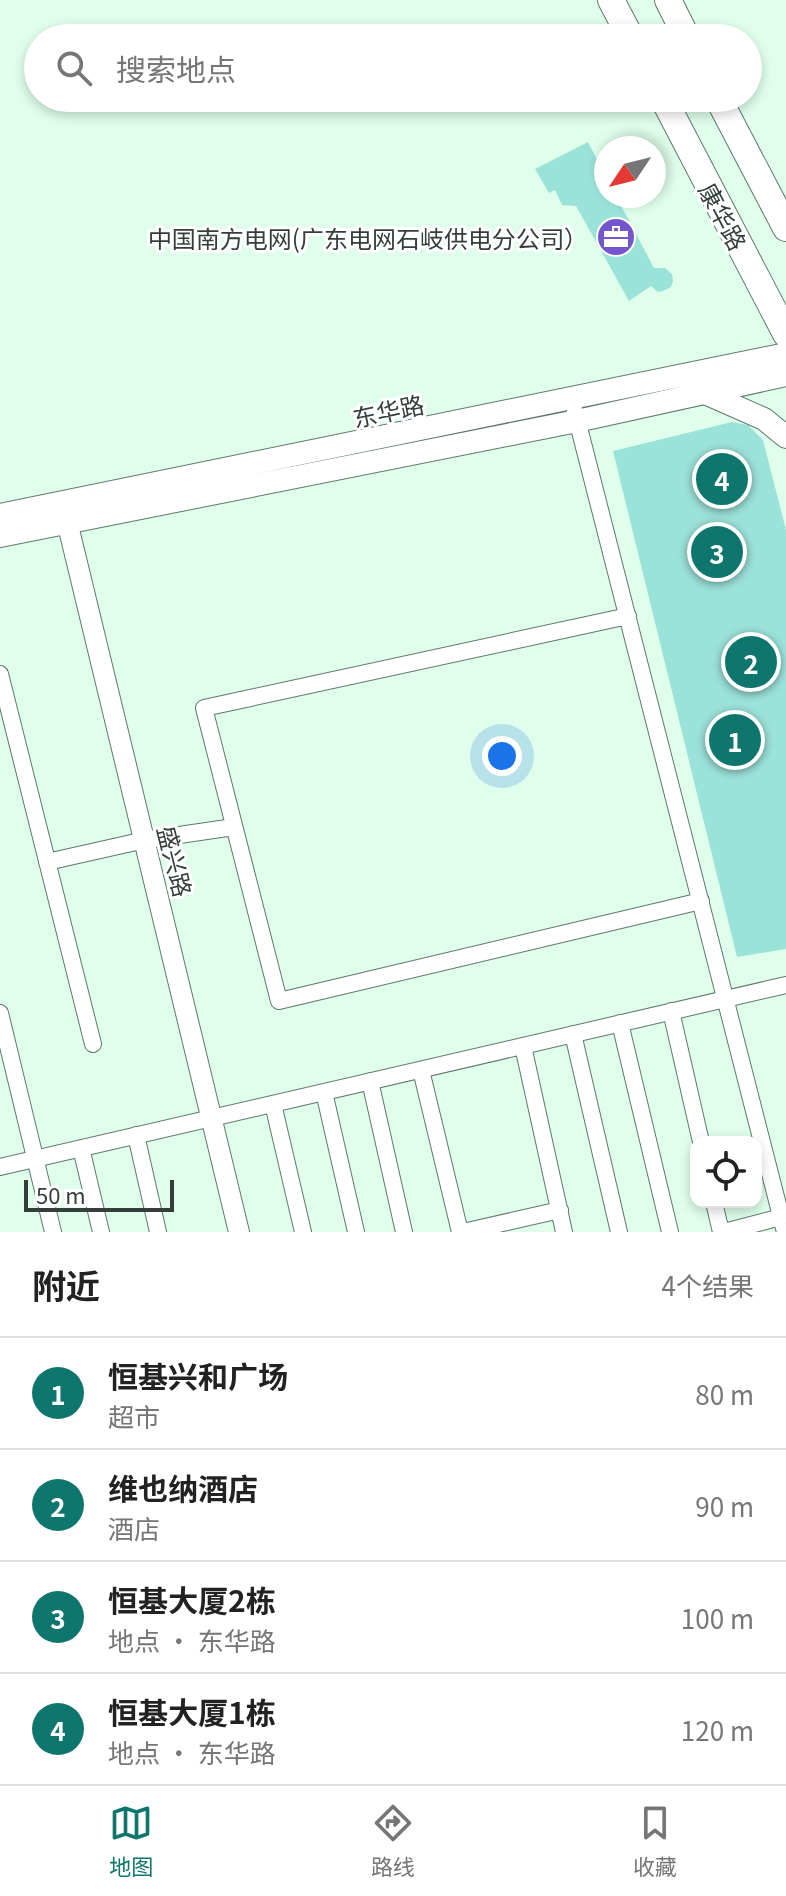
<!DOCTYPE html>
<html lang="zh">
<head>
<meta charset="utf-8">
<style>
	:root { --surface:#fff; --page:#f2f2f2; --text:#222; --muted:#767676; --line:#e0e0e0; --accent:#0f766e }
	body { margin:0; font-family:Georgia,"Noto Sans SC",serif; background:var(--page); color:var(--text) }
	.controls { position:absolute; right:24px; bottom:24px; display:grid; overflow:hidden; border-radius:16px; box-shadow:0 4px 12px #0003 }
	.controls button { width:72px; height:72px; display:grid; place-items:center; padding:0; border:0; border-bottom:2px solid var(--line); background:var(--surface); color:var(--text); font:40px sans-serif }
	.compass { position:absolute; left:594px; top:136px; width:72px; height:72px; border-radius:50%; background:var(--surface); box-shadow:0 4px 12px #0003; rotate:235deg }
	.scale { position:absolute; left:24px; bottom:20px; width:150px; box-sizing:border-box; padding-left:8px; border:4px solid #333f38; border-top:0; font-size:22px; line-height:28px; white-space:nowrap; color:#333f38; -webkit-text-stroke:6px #fff; paint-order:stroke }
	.you { position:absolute; left:502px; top:756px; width:28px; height:28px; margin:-20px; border:6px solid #fff; border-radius:50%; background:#1a73e8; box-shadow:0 0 0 12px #1a73e833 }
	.badge { display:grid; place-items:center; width:52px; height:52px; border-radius:50%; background:var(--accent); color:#fff; font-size:26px; font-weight:700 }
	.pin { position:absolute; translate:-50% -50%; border:4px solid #fff; box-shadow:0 2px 8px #0006 }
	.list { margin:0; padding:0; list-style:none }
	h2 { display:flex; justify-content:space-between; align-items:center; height:104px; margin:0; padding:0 32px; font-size:34px }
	h2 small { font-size:26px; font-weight:400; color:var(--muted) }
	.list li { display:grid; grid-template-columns:52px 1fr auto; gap:24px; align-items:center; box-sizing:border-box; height:112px; padding:0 32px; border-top:2px solid var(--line) }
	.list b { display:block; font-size:30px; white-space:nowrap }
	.list p { margin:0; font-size:26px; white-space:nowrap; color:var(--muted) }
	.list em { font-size:26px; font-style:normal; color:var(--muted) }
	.icon { flex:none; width:44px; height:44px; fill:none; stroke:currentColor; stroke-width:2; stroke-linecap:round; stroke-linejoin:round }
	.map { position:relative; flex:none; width:786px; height:1232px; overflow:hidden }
	.search { position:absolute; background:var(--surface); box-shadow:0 4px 12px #0003; left:24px; right:24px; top:24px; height:88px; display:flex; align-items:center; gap:20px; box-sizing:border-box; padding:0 28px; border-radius:44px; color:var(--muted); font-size:30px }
	.sheet { height:552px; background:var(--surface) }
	nav { display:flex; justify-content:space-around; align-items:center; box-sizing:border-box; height:112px; border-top:2px solid var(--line); background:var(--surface); font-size:22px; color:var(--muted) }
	nav a { display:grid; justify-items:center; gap:4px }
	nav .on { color:var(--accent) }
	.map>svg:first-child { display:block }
	.building { fill:#9be2d9 }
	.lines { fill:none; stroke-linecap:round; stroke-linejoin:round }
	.minor-casing { stroke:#5d7969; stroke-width:18 }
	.tertiary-casing { stroke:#5d7969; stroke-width:22 }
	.secondary-casing { stroke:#5d7969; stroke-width:24 }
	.primary-casing { stroke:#5d7969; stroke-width:28 }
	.minor { stroke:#fff; stroke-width:16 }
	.tertiary { stroke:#fff; stroke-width:20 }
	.secondary { stroke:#fff; stroke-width:22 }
	.primary { stroke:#fff; stroke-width:26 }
	.labels { text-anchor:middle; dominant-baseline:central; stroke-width:6; stroke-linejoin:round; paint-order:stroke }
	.street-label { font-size:24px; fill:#333f38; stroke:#fff }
	.poi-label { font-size:24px; fill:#333f38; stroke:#fff; text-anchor:end }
</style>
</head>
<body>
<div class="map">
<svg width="786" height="1232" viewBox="0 0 786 1232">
	<rect width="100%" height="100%" fill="#dffeec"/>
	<!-- building -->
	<path class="building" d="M 588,142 L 606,177 L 606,196 L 616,196 L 654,268 L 665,268 L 672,274 L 673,281 L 671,287 L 663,291 L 658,292 L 651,286 L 629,301 L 576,206 L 562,205 L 555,190 L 549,193 L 535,169 Z
		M 732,422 L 748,425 L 763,440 L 786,530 L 786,949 L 737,957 L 613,451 Z"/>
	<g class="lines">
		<!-- minor casing -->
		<g class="minor-casing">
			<path id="minor" d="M 575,412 L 785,1232
				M 628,616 L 204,708 L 279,1001 L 701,901
				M 0,674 L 93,1044
				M 47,862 L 145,840 L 234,827
				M 671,1011 L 701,1142
				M 0,1013 L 53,1232
				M 620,1023 L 670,1232
				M 573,1034 L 619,1232
				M 523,1046 L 564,1232
				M 421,1070 L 460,1232
				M 370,1081 L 404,1232
				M 324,1092 L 356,1232
				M 273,1104 L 303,1232
				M 136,1135 L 158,1232
				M 81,1148 L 101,1232
				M 0,1167 L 786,985
				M 714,1202 L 721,1232
				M 463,1232 L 560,1210
				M 724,1232 L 781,1217"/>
		</g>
		<!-- tertiary casing -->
		<g class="tertiary-casing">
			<path id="tertiary" d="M 64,509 L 239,1232"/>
		</g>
		<!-- secondary casing -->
		<g class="secondary-casing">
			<path id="secondary" d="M 705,393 L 764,419 L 786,437
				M 0,515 L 786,354
				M 0,536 L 577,421 L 786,375"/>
		</g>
		<!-- primary casing -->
		<g class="primary-casing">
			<path id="primary" d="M 611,0 L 631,38
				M 668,0 L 687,38
				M 663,98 L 786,334
				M 718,98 L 786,228"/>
		</g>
		<!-- minor -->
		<use href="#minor" class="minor"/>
		<!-- tertiary -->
		<use href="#tertiary" class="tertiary"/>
		<!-- secondary -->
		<use href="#secondary" class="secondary"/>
		<!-- primary -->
		<use href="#primary" class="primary"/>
	</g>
	<!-- icons -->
	<defs>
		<g id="office-disc" transform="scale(2)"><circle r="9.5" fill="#7355ce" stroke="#fff"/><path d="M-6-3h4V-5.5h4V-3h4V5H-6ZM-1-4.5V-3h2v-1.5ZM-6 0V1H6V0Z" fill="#fff"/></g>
	</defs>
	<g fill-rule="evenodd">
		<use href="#office-disc" x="616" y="237"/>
	</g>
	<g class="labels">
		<!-- street labels -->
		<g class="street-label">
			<text transform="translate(724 216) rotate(62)">康华路</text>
			<text transform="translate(388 410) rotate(-12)">东华路</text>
			<text transform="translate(176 861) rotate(76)">盛兴路</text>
		</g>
		<!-- poi labels -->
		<g class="poi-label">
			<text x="588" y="237">中国南方电网(广东电网石岐供电分公司）</text>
		</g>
	</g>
</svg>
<div class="controls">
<button><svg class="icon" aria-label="locate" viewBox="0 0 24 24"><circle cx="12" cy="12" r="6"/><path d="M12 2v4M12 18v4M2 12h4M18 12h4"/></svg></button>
</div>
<svg class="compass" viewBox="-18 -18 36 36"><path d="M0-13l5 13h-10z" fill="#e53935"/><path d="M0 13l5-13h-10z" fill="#767676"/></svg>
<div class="scale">50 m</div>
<div class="you"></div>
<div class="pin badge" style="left:735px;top:740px">1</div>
<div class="pin badge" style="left:751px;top:662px">2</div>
<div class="pin badge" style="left:717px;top:552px">3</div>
<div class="pin badge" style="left:722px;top:479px">4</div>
<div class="search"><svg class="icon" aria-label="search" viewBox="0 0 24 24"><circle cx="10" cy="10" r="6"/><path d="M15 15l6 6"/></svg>搜索地点</div>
</div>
<section class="sheet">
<h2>附近<small>4个结果</small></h2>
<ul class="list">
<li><span class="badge">1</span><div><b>恒基兴和广场</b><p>超市</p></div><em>80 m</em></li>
<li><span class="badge">2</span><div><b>维也纳酒店</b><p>酒店</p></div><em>90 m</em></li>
<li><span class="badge">3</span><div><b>恒基大厦2栋</b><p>地点 · 东华路</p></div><em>100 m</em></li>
<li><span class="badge">4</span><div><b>恒基大厦1栋</b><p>地点 · 东华路</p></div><em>120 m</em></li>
</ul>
</section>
<nav>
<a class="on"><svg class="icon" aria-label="map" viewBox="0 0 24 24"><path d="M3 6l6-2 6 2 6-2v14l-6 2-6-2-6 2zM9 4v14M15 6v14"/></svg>地图</a>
<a><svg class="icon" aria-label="directions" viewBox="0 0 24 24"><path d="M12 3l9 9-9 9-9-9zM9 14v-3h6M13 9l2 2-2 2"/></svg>路线</a>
<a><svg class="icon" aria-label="saved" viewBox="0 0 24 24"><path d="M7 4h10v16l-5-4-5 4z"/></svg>收藏</a>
</nav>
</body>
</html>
